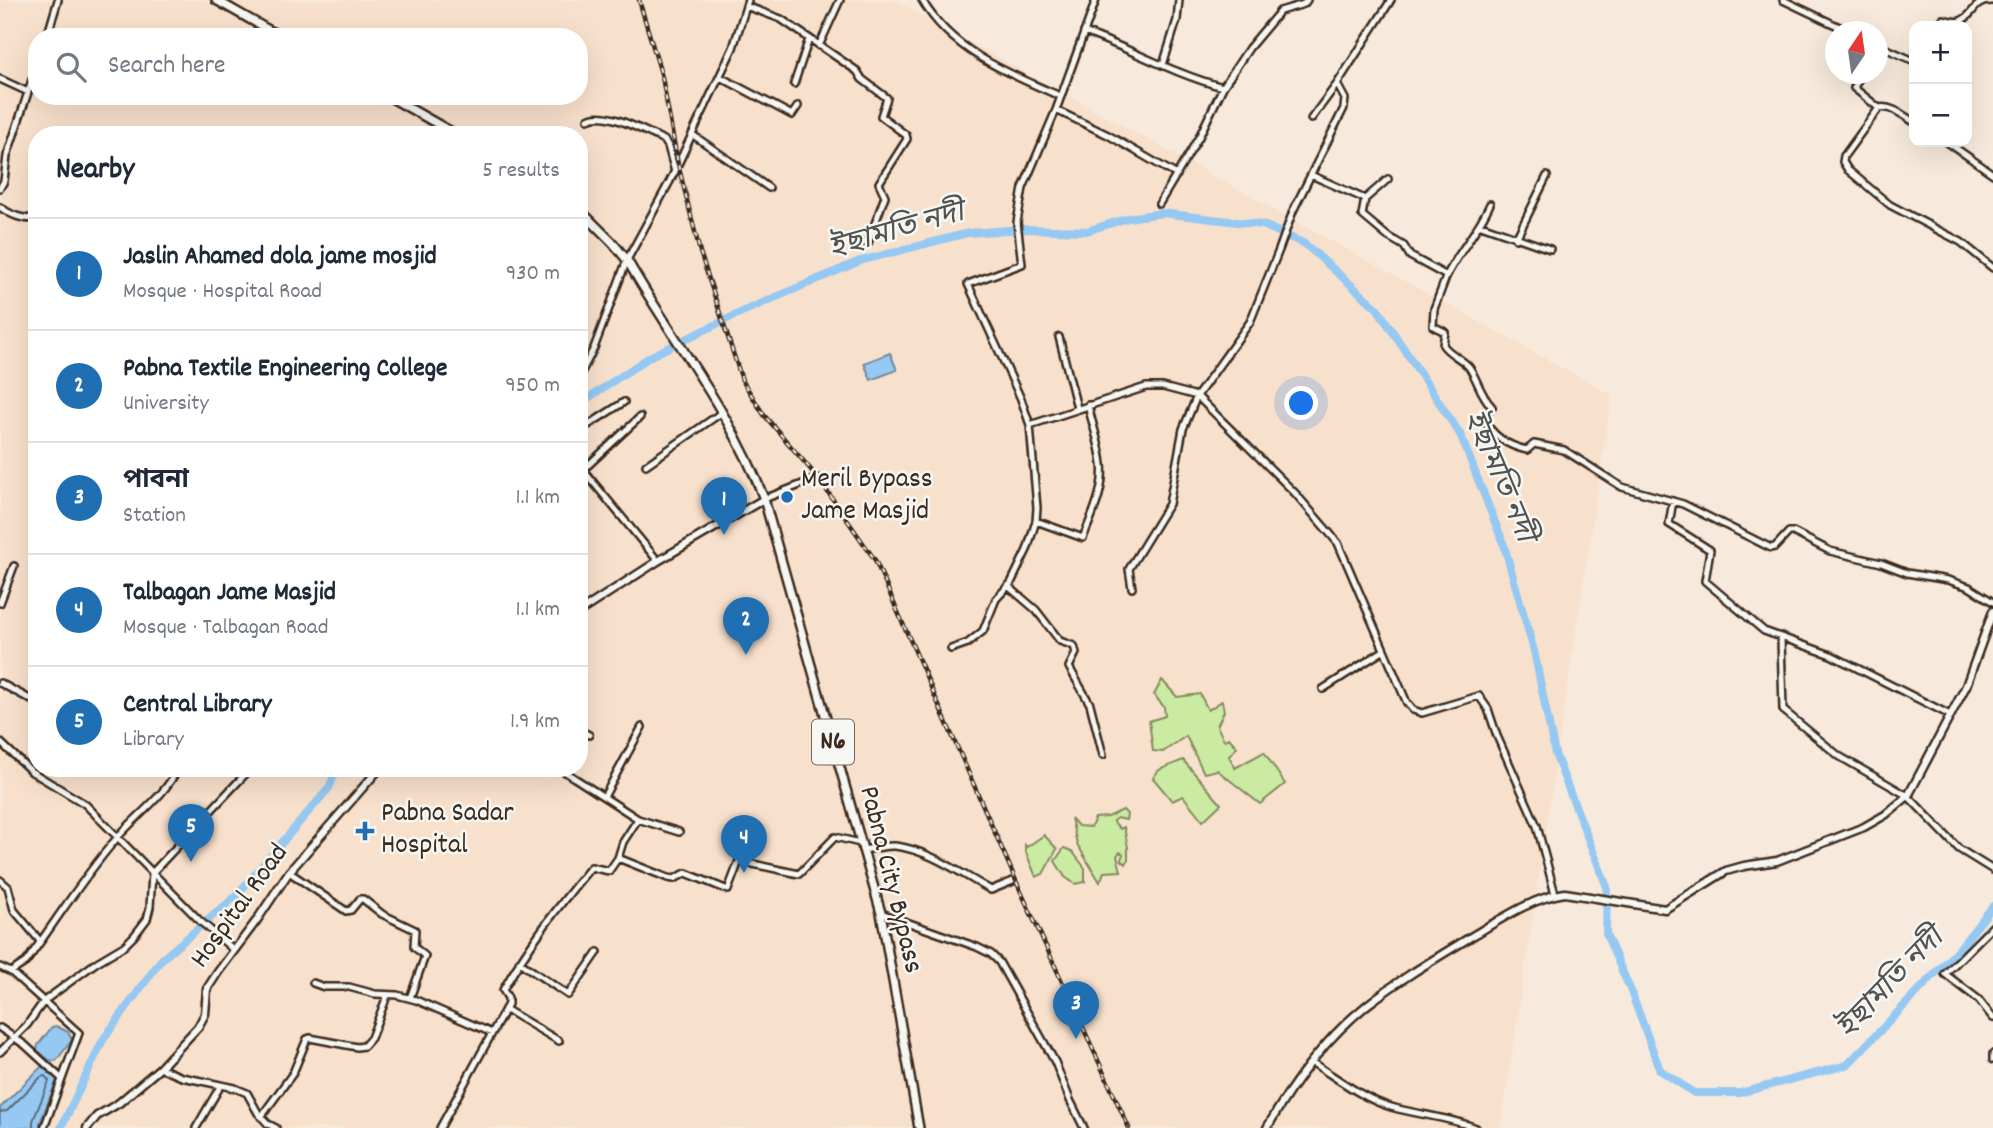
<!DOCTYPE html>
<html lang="en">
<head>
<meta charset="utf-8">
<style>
	:root { --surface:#fff; --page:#f6f6f7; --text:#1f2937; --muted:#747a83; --line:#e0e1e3; --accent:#1f6fb2 }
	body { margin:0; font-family:Dekko,"Noto Sans Bengali",sans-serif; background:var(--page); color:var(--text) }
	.controls { position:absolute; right:21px; top:21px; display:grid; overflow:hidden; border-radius:14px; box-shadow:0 7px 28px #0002 }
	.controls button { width:63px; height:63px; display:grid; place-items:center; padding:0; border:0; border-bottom:2px solid var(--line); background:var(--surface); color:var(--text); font:35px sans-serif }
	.compass { position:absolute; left:1825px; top:21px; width:63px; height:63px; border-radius:50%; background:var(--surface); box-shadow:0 7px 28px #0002; rotate:13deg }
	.you { position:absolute; left:1302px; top:404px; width:24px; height:24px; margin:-18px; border:5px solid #fff; border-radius:50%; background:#1a73e8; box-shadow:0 0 0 10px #1a73e833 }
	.badge { display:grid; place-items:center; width:46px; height:46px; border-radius:50%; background:var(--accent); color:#fff; font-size:23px; font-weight:700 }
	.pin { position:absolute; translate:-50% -58px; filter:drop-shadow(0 2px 4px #0008) }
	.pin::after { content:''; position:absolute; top:37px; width:24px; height:21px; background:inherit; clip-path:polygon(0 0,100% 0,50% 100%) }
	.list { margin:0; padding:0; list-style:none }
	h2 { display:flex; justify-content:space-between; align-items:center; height:91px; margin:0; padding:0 28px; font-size:30px }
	h2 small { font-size:23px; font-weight:400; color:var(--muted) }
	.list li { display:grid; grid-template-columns:46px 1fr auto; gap:21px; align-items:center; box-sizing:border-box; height:112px; padding:0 28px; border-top:2px solid var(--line) }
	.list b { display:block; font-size:26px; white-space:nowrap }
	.list p { margin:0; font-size:23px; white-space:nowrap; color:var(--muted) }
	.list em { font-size:23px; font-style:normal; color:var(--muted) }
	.icon { flex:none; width:38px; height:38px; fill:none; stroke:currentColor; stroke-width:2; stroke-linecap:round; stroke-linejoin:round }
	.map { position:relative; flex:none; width:1993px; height:1128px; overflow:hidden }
	.search { position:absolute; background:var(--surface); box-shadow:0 7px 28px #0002; left:28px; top:28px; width:560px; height:77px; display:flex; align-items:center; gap:18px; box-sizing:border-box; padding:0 24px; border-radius:28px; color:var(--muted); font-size:26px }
	.panel { position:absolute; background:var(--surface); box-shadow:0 7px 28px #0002; left:28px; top:126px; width:560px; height:651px; border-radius:28px }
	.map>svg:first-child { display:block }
	.built { fill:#f8e1cc; fill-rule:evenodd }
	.green { fill:#cbeba3; stroke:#838a60; stroke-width:2 }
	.water { fill:#95c8f2; stroke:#71899d; stroke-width:2 }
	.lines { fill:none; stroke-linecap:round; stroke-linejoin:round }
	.shore { stroke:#5f6973; stroke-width:2 }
	.river { stroke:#95c8f2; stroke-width:8 }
	.minor-casing { stroke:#3b2a1e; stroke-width:10 }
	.major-casing { stroke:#3b2a1e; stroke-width:11 }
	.highway-casing { stroke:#3b2a1e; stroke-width:12 }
	.minor { stroke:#f6f6f2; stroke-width:5 }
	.major { stroke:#f6f6f2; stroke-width:6 }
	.highway { stroke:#f6f6f2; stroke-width:7 }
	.rail-casing { stroke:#3b2a1e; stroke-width:4.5 }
	.rail { stroke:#f6f6f2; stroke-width:2; stroke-dasharray:5; stroke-linecap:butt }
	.poi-dot { fill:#1f6fb2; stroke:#f6f6f2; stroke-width:2.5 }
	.labels { text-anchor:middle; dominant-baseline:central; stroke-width:5; stroke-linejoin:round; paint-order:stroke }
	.shield { fill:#f6f6f2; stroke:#73675e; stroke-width:2 }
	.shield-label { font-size:26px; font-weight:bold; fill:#3b2a1e }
	.poi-label { font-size:28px; fill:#3b2a1e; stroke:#f6f6f2; text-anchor:start }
	.street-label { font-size:28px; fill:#3b2a1e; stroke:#f6f6f2 }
	.water-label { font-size:30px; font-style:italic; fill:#525253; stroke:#f6f6f2 }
</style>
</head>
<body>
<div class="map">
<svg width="1993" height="1128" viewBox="0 0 1993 1128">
	<rect width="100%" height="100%" fill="#f7eadc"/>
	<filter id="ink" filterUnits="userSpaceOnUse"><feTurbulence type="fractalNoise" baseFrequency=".0143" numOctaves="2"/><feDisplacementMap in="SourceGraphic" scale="14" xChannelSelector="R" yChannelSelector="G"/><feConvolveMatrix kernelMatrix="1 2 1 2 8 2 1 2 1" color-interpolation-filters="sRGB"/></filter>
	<g filter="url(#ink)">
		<!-- built -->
		<path class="built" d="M 0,0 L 894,0 L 1612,395 L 1501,1128 L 0,1128 ZM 37,37 L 579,37 L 579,96 L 37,96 ZM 37,135 L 579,135 L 579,768 L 37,768 Z"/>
		<!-- green -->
		<path class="green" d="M 1162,680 L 1177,697 L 1200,694 L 1208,710 L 1222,701 L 1224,711 L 1217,726 L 1224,740 L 1229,738 L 1237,747 L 1229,756 L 1235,768 L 1264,752 L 1285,784 L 1260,804 L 1217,770 L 1204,773 L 1186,736 L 1163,752 L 1153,751 L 1149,721 L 1165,716 L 1164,707 L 1154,695 Z
			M 1183,760 L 1221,804 L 1203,821 L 1183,796 L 1172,801 L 1153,778 L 1159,770 Z
			M 1123,810 L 1127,814 L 1126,820 L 1117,818 L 1113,821 L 1120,829 L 1124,827 L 1128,847 L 1128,859 L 1126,864 L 1121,860 L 1123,854 L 1120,852 L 1117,856 L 1121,871 L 1104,872 L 1100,882 L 1077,844 L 1071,818 L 1078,826 L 1091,827 L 1095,818 L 1108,817 Z
			M 1044,835 L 1057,849 L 1043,874 L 1036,877 L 1025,850 L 1025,845 L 1027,847 Z
			M 1064,848 L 1072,851 L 1085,868 L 1085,882 L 1075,884 L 1065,877 L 1055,861 Z"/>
		<!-- water -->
		<path class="water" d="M 890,353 L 897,370 L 871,380 L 864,363 Z
			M 56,1026 L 68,1032 L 72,1040 L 56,1061 L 49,1060 L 37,1050 L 38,1045 L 52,1027 Z
			M 43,1065 L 58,1077 L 40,1123 L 40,1128 L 0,1128 L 0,1108 Z"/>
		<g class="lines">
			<!-- shore -->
			<path class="shore" d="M 0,1112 L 7,1111 L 41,1077 L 45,1076 L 49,1081 L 33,1121 L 33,1128"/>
			<!-- river -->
			<path class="river" d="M 579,404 L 651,356 L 744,311 L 860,261 L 968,233 L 1024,229 L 1087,231 L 1128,218 L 1162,213 L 1263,225 L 1305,244 L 1377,308 L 1460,434 L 1504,545 L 1534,651 L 1555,754 L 1607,887 L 1606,934 L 1630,989 L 1660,1070 L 1694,1093 L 1740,1093 L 1847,1065 L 1958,950 L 1993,906
				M 61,1128 L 103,1040 L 161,960 L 236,896 L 329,788 L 337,768"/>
			<!-- minor casing -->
			<g class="minor-casing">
				<path id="minor" d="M 922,0 C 951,51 1009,74 1060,96
					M 1783,0 L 1850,32
					M 746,6 L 781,19 L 857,71 L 862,79 L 887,98 L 881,116 L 906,135 L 907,139 L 879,183 L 885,196 L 868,243 L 859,241
					M 1936,26 L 1943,19 C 1948,20 1955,23 1960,21 C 1975,16 1972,0 1993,1
					M 1084,32 C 1131,49 1174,74 1223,87
					M 47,37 L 58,0
					M 1878,45 L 1914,61
					M 819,46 L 840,0
					M 1163,65 L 1177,20 L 1179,0
					M 1861,74 L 1854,88 L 1879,108 L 1844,156 L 1843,162 L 1848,170 L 1890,205 L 1961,242 L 1993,268
					M 720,77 L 792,115 L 798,106
					M 0,79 L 28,92
					M 794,84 L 809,39
					M 1879,108 C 1891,105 1904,116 1914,122
					M 1056,110 L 1108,135 L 1177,175
					M 588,119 C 606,109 645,132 664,140 L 668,146 L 675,172
					M 1311,119 L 1337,84 L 1391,0
					M 693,135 L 769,188
					M 1947,142 L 1993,174
					M 579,146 L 580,143
					M 1311,175 L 1365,199 L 1388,179
					M 0,188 L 4,181 L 7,156 L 37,65
					M 1365,199 L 1362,215 L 1387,236 L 1404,246 L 1410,256 L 1445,275 L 1446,277 L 1434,309 L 1433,326 L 1445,332 L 1443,345 C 1449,354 1461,358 1469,367 C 1478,380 1479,393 1492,407 L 1484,419 C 1493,437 1508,446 1527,450 L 1534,444 L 1564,450 L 1622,487 L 1683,504 L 1771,548 L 1775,547 L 1789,532 L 1793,532 L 1830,551 L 1881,563 L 1907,573 L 1948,580 L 1969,587 L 1993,602
					M 1159,204 L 1199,137 L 1223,87 L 1249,48 L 1280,11 L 1304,4 L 1307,0
					M 0,207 C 12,216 22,219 37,219
					M 1481,225 L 1550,249
					M 1516,239 L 1547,176
					M 1446,277 C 1459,251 1478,231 1490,204
					M 1059,337 L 1077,408
					M 579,377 L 594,348 L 627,260 L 670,181 L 733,48 L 748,0
					M 1030,425 L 1146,387 L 1163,387 L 1197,396 L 1295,493 L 1338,543 L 1407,703 L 1413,710 L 1422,713 L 1479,696 L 1488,709 L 1497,736 L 1537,826 L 1555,894
					M 579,431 L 624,402
					M 579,465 L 658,561
					M 646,465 L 721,413
					M 583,470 L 640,417
					M 764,499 L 818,478
					M 1673,501 L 1669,524 L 1710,550 L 1705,581 L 1764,631 L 1831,655 L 1950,715
					M 1036,521 L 1083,538 C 1092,515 1105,489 1102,464 C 1100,444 1092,424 1088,405
					M 1008,586 L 1036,610 L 1060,641 L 1074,646 L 1076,653 L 1069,667 L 1090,704 L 1103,755
					M 1132,588 L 1129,569 L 1169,504 L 1183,429 L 1197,396 L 1250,322 L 1279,250 L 1293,211 L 1344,108 L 1345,99 L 1337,84
					M 0,603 L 14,566
					M 1781,639 L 1783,710 L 1839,756 L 1908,796 L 1959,849 L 1993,870
					M 951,649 L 968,643 L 983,631 L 996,599 L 1011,583 L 1027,550 L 1036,521 L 1037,508 L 1030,425 L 1021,399 L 968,284 L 1022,264 L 1017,222 L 1023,188 L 1056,110 L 1096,0
					M 0,683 L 37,703
					M 1323,689 L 1383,651
					M 579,730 L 589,735
					M 0,742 L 32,772 L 85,804 L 200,921 L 234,950
					M 559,768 L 638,819 L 623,842 L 618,858 L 668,878 L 674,879 L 686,873 L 728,890 L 739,861 L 799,874 L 835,837 L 860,843
					M 605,795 L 642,727
					M 638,819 L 679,832
					M 862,850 C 873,849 885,845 895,846 C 930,850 961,874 991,890 L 1013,881
					M 289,872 L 346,911 L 351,910 L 360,899 L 363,899 L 382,914 L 415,930 L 414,947 L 425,956 L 410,998
					M 0,880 L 8,887 L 14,910 L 40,941
					M 881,913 L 977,947 L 991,954 L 999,962 L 1055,1062 L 1070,1100 L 1084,1128
					M 1993,926 L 1945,974 L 1978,999 L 1993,1018
					M 519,962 L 568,995 L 598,952
					M 0,967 L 11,972 L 26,962 C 56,921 83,877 117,838 C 136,816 165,796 178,768
					M 11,972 L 79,1033 L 44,1128
					M 313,983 L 324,987 L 349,987 L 375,994 L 397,995 L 416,1000 L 492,1033
					M 505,1009 L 559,1041
					M 0,1028 L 25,1045 L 61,1078
					M 0,1052 L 27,1025 L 44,1001 L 97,962 L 124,946 L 134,936 L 147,919 L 150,907 L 152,873 L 251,768
					M 1993,1054 L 1993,1060
					M 1311,1062 C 1336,1077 1363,1099 1391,1107 C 1419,1115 1449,1117 1476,1128
					M 160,1068 L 182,1077 L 235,1088 L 247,1093 L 258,1113 L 268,1124 L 276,1128
					M 261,1117 L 293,1073 L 307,1039 L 310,1038 L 357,1047 L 364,1046 L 371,1038 L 387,996
					M 196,1128 L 221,1085
					M 440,1128 L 508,1004 L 508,998 L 503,990 C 528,946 558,906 591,867 L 609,871 L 618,858"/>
			</g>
			<!-- major casing -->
			<g class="major-casing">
				<path id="major" d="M 579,612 L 658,561 L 764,499
					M 87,1128 L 97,1116 L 119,1103 L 160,1068 L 198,1027 L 205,1014 L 207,989 L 218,972 L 257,920 L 289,872 L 380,768
					M 1267,1128 C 1293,1082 1326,1038 1367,1005 C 1400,979 1438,957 1474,935 C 1501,919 1534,897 1565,893 L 1665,909 L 1726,871 L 1744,866 L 1777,861 L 1864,827 L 1885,815 L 1908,796 L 1966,686 L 1993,611"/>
			</g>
			<!-- highway casing -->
			<g class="highway-casing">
				<path id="highway" d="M 216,0 L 281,37
					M 388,96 L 457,135
					M 579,209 L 613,243 L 627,260 C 672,339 732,413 764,499 L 881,913 L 919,1128"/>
			</g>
			<!-- minor -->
			<use href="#minor" class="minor"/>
			<!-- major -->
			<use href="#major" class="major"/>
			<!-- highway -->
			<use href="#highway" class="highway"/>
			<!-- rail casing -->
			<g class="rail-casing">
				<path id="rail" d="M 639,0 L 662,77 L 678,164 L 700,252 L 742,380 L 764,415 L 818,478 L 875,560 L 1017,883 L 1129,1128"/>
			</g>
			<!-- rail -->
			<use href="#rail" class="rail"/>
		</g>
	</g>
	<!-- markers -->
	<g class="poi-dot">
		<circle cx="787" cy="497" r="7"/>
		<path d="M361.5 820.5h7v7h7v7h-7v7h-7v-7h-7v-7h7z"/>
	</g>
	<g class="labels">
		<!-- shield labels -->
		<rect class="shield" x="812" y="719.5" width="42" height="45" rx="5"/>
		<g class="shield-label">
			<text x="833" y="742">N6</text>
		</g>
		<!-- poi labels -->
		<g class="poi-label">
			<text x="801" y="481">Meril Bypass<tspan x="801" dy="32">Jame Masjid</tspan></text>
			<text x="381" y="815">Pabna Sadar<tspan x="381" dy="32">Hospital</tspan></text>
		</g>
		<!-- street labels -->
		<g class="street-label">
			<text transform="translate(889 880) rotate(76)">Pabna City Bypass</text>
			<text transform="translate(241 907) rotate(-54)">Hospital Road</text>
		</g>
		<!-- water labels -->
		<g class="water-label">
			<text transform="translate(897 233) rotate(-16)">ইছামতি নদী</text>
			<text transform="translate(1497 477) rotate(67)">ইছামতি নদী</text>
			<text transform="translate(1892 985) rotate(-46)">ইছামতি নদী</text>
		</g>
	</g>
</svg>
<div class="controls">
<button>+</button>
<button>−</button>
</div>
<svg class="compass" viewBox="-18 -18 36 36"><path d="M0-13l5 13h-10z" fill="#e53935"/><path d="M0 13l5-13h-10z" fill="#747a83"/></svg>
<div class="you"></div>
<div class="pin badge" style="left:724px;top:535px">1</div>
<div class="pin badge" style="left:746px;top:655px">2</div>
<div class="pin badge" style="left:1076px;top:1039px">3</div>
<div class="pin badge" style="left:744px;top:873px">4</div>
<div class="pin badge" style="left:191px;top:862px">5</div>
<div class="search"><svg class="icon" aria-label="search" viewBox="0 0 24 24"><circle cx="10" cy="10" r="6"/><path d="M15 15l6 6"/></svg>Search here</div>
<section class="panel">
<h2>Nearby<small>5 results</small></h2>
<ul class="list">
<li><span class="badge">1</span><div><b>Jaslin Ahamed dola jame mosjid</b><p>Mosque · Hospital Road</p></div><em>930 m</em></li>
<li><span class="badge">2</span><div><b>Pabna Textile Engineering College</b><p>University</p></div><em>950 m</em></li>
<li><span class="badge">3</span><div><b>পাবনা</b><p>Station</p></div><em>1.1 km</em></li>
<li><span class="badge">4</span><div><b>Talbagan Jame Masjid</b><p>Mosque · Talbagan Road</p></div><em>1.1 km</em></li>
<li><span class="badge">5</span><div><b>Central Library</b><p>Library</p></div><em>1.9 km</em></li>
</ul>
</section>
</div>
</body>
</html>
